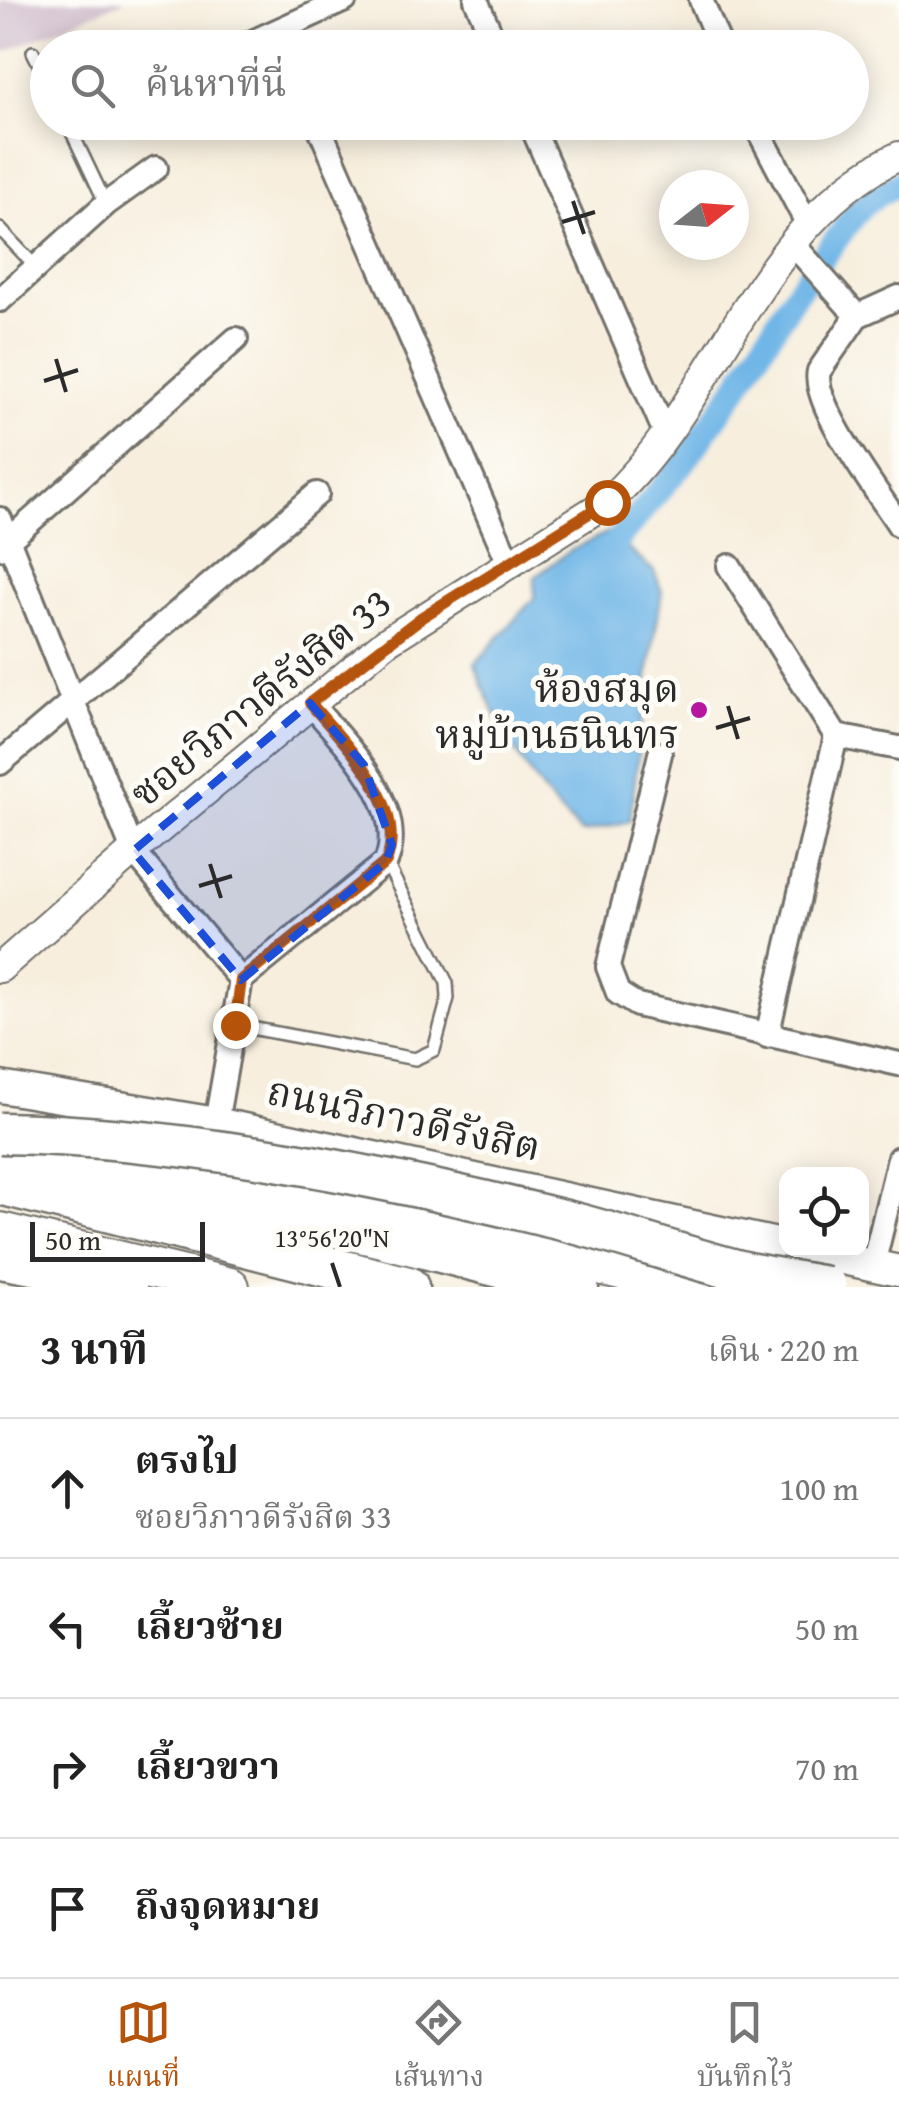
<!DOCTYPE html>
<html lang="th">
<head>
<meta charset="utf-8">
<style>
	:root { --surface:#fff; --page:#f2f2f2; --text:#222; --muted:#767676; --line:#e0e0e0; --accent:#b45309 }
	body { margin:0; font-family:"Gentium Book Plus","Noto Serif Thai",serif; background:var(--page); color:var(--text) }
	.controls { position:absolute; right:30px; bottom:30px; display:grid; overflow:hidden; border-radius:20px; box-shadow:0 5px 25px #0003 }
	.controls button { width:90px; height:90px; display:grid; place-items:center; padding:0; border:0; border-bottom:2px solid var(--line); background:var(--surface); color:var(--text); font:50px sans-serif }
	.compass { position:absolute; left:659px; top:170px; width:90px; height:90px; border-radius:50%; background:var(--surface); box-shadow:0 5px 25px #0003; rotate:73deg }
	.scale { position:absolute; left:30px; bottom:25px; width:175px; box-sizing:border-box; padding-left:10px; border:5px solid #2b2b2b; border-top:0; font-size:28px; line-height:35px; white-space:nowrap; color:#2b2b2b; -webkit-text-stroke:8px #fdfcf7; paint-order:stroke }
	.stop { position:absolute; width:30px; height:30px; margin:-22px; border:8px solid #b45309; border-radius:50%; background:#fff }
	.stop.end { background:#b45309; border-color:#fff; box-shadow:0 2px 10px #0008 }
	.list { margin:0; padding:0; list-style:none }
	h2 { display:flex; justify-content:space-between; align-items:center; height:130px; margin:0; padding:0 40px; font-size:42px }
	h2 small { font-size:32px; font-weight:400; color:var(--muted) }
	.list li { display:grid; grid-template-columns:65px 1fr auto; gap:30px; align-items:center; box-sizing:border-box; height:140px; padding:0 40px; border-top:2px solid var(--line) }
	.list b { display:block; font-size:38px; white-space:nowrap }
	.list p { margin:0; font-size:32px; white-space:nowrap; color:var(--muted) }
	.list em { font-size:32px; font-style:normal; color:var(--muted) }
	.icon { flex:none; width:55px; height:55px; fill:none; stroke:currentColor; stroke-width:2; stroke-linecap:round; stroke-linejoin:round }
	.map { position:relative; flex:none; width:899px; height:1287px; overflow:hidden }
	.search { position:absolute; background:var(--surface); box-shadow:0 5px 25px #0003; left:30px; right:30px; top:30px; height:110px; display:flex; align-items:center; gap:25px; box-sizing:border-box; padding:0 35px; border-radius:55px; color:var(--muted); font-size:38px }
	.sheet { height:690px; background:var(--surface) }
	nav { display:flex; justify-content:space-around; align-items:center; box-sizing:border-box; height:140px; border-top:2px solid var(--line); background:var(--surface); font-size:28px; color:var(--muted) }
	nav a { display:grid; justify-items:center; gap:5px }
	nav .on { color:var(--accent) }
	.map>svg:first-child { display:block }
	.industrial { fill:#d0bdcd }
	.water { fill:#70b6e7; stroke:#4e7089; stroke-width:2.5 }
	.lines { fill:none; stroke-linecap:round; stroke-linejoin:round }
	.canal { stroke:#70b6e7; stroke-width:25 }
	.service-casing { stroke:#726f69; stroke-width:16 }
	.minor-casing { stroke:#726f69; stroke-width:28 }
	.tertiary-casing { stroke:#726f69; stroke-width:32 }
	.secondary-casing { stroke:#726f69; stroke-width:35 }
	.trunk-casing { stroke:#726f69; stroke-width:42 }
	.motorway-casing { stroke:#726f69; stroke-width:45 }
	.service { stroke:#fff; stroke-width:11 }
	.minor { stroke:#fff; stroke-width:22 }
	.tertiary { stroke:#fff; stroke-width:28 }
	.secondary { stroke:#fff; stroke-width:30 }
	.trunk { stroke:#fff; stroke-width:38 }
	.motorway { stroke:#fff; stroke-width:40 }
	.motorway-bridge-casing { stroke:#726f69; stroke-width:45; stroke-linecap:butt }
	.motorway-bridge { stroke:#fff; stroke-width:40 }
	.route { stroke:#b45309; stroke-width:12 }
	.marked { fill:#1d4ed8; fill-opacity:0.2; stroke:#1d4ed8; stroke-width:8; stroke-dasharray:20 12; stroke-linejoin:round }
	.ticks { fill:none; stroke:#2b2b2b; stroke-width:4 }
	.poi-dot { fill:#b5179e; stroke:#fdfcf7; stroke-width:4 }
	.labels { text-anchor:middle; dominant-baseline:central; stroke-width:10; stroke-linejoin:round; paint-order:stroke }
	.poi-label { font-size:40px; fill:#2b2b2b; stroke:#fdfcf7; text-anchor:end }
	.street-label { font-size:40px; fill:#2b2b2b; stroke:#fdfcf7 }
	.ticks-label { font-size:25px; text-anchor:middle; fill:#2b2b2b; stroke:#fdfcf7; stroke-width:10; stroke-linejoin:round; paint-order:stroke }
</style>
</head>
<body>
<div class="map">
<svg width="899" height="1287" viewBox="0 0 899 1287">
	<rect width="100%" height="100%" fill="#fdfcf7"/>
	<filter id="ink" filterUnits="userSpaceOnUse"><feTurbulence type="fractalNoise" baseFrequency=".01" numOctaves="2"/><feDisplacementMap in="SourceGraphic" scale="20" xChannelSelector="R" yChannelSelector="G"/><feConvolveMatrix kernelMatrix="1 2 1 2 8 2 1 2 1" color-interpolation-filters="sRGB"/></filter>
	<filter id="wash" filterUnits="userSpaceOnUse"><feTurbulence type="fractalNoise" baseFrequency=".0048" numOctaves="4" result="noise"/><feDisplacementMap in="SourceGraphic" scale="40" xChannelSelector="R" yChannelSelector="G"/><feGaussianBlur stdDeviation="2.25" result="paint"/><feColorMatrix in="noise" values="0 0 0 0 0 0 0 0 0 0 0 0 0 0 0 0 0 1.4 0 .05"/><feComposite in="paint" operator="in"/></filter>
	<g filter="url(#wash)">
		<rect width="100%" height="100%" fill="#f7eedd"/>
		<!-- industrial -->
		<path class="industrial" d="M 0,0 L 125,0 L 0,54 Z"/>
		<!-- water -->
		<path class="water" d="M 608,532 L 654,571 L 662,592 L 649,669 L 630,821 L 582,833 C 532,788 497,727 475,664 L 534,598 L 535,577 L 568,552 Z"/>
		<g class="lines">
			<!-- canal -->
			<path class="canal" d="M 597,564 L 687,458 L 737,387 L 795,294 L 856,213 L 870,199 L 899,183"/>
		</g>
	</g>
	<g filter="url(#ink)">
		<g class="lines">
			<!-- service casing -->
			<g class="service-casing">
				<path id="service" d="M 33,52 L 48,82
					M 67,122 L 106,204
					M 0,229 L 35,266
					M 235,1025 L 415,1059 L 434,1050 L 448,998 L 447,983 L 386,862"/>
			</g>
			<!-- minor casing -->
			<g class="minor-casing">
				<path id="minor" d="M 476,0 L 497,48
					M 701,0 L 721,48
					M 239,48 L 345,0
					M 317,122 L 509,563
					M 530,122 L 666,435
					M 754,122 L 807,223
					M 792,243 L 857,316
					M 899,297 L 857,316 L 819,371 C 810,403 880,495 899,525
					M 0,300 L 106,204 L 156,168
					M 0,519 L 133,851 L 241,980
					M 0,548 L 236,339
					M 729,566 L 836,736 L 899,748
					M 660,754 L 608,967 L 618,993 L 637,1005 L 899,1064
					M 0,763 L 317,494
					M 767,1036 L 836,736
					M 216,1123 L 241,980 L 386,862 C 409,805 344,743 310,703
					M 873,1265 L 899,1158"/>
			</g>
			<!-- tertiary casing -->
			<g class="tertiary-casing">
				<path id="tertiary" d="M 0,968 L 133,851 L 386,642 L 607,502 C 718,402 759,220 899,156"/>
			</g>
			<!-- secondary casing -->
			<g class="secondary-casing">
				<path id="secondary" d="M 0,1087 L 216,1123 L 786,1246
					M 801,1250 L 899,1271
					M 0,1263 L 131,1287"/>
			</g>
			<!-- trunk casing -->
			<g class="trunk-casing">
				<path id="trunk" d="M 129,1156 L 694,1287
					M 0,1232 L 230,1287"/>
			</g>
			<!-- motorway casing -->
			<g class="motorway-casing">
				<path id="motorway" d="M 0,1149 L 382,1237 L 578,1287
					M 0,1184 L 408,1287"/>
			</g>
			<!-- service -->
			<use href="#service" class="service"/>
			<!-- minor -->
			<use href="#minor" class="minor"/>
			<!-- tertiary -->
			<use href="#tertiary" class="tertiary"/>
			<!-- secondary -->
			<use href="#secondary" class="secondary"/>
			<!-- trunk -->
			<use href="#trunk" class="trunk"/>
			<!-- motorway -->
			<use href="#motorway" class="motorway"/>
			<!-- motorway-bridge casing -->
			<g class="motorway-bridge-casing">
				<path id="motorway-bridge" d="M 0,1133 C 182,1136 378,1175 554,1218 C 618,1233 680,1256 744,1272 C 771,1278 799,1282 826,1287"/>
			</g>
			<!-- motorway-bridge -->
			<use href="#motorway-bridge" class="motorway-bridge"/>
		</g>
	</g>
	<g class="lines" filter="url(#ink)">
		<!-- route -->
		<path class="route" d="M 235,1025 L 241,980 L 386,862 C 409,805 344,743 310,703 L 422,617 L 607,502"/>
	</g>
	<!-- marked area -->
	<path class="marked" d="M 310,703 L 364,765 L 392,845 L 386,862 L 241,980 L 133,851 Z"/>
	<!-- ticks -->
	<path class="ticks" d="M 573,201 L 584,234M 562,222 L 595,212M 56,359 L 66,392M 44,381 L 78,370M 728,706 L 738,739M 716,728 L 750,718M 210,864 L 221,898M 199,886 L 232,876M 332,1263 L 340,1287"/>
	<!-- markers -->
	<circle class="poi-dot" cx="699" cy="710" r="10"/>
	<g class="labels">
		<!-- poi labels -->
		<g class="poi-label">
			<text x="679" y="687">ห้องสมุด<tspan x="679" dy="46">หมู่บ้านธนินทร</tspan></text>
		</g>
		<!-- street labels -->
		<g class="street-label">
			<text transform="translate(260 697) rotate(-39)">ซอยวิภาวดีรังสิต 33</text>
			<text transform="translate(404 1118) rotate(12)">ถนนวิภาวดีรังสิต</text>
		</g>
	</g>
	<g class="ticks-label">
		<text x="332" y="1247">13°56'20"N</text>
	</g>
</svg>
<div class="controls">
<button><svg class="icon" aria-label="locate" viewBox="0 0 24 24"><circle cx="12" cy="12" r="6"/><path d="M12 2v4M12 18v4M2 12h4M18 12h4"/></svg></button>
</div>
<svg class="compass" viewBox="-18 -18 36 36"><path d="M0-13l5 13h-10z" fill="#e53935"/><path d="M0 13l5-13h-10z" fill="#767676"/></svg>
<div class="scale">50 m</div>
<div class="stop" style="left:607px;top:502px"></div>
<div class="stop end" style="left:235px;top:1025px"></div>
<div class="search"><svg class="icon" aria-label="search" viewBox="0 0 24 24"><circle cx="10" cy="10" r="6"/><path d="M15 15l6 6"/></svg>ค้นหาที่นี่</div>
</div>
<section class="sheet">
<h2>3 นาที<small>เดิน · 220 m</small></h2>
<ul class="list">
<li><svg class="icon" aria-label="ahead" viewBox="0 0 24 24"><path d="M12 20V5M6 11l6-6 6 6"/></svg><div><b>ตรงไป</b><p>ซอยวิภาวดีรังสิต 33</p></div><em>100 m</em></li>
<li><svg class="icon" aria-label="left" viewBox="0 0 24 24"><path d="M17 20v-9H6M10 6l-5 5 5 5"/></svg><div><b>เลี้ยวซ้าย</b></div><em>50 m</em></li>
<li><svg class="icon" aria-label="right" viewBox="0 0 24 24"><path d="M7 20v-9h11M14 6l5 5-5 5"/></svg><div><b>เลี้ยวขวา</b></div><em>70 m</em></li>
<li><svg class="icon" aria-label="arrive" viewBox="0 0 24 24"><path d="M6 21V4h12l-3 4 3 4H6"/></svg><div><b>ถึงจุดหมาย</b></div></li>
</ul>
</section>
<nav>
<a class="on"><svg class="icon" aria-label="map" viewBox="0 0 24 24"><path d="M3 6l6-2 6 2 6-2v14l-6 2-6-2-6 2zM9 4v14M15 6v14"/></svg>แผนที่</a>
<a><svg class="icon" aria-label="directions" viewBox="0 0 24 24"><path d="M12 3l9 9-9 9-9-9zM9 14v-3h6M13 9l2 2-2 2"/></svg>เส้นทาง</a>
<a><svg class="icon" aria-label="saved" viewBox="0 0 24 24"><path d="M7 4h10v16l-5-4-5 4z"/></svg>บันทึกไว้</a>
</nav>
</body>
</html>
